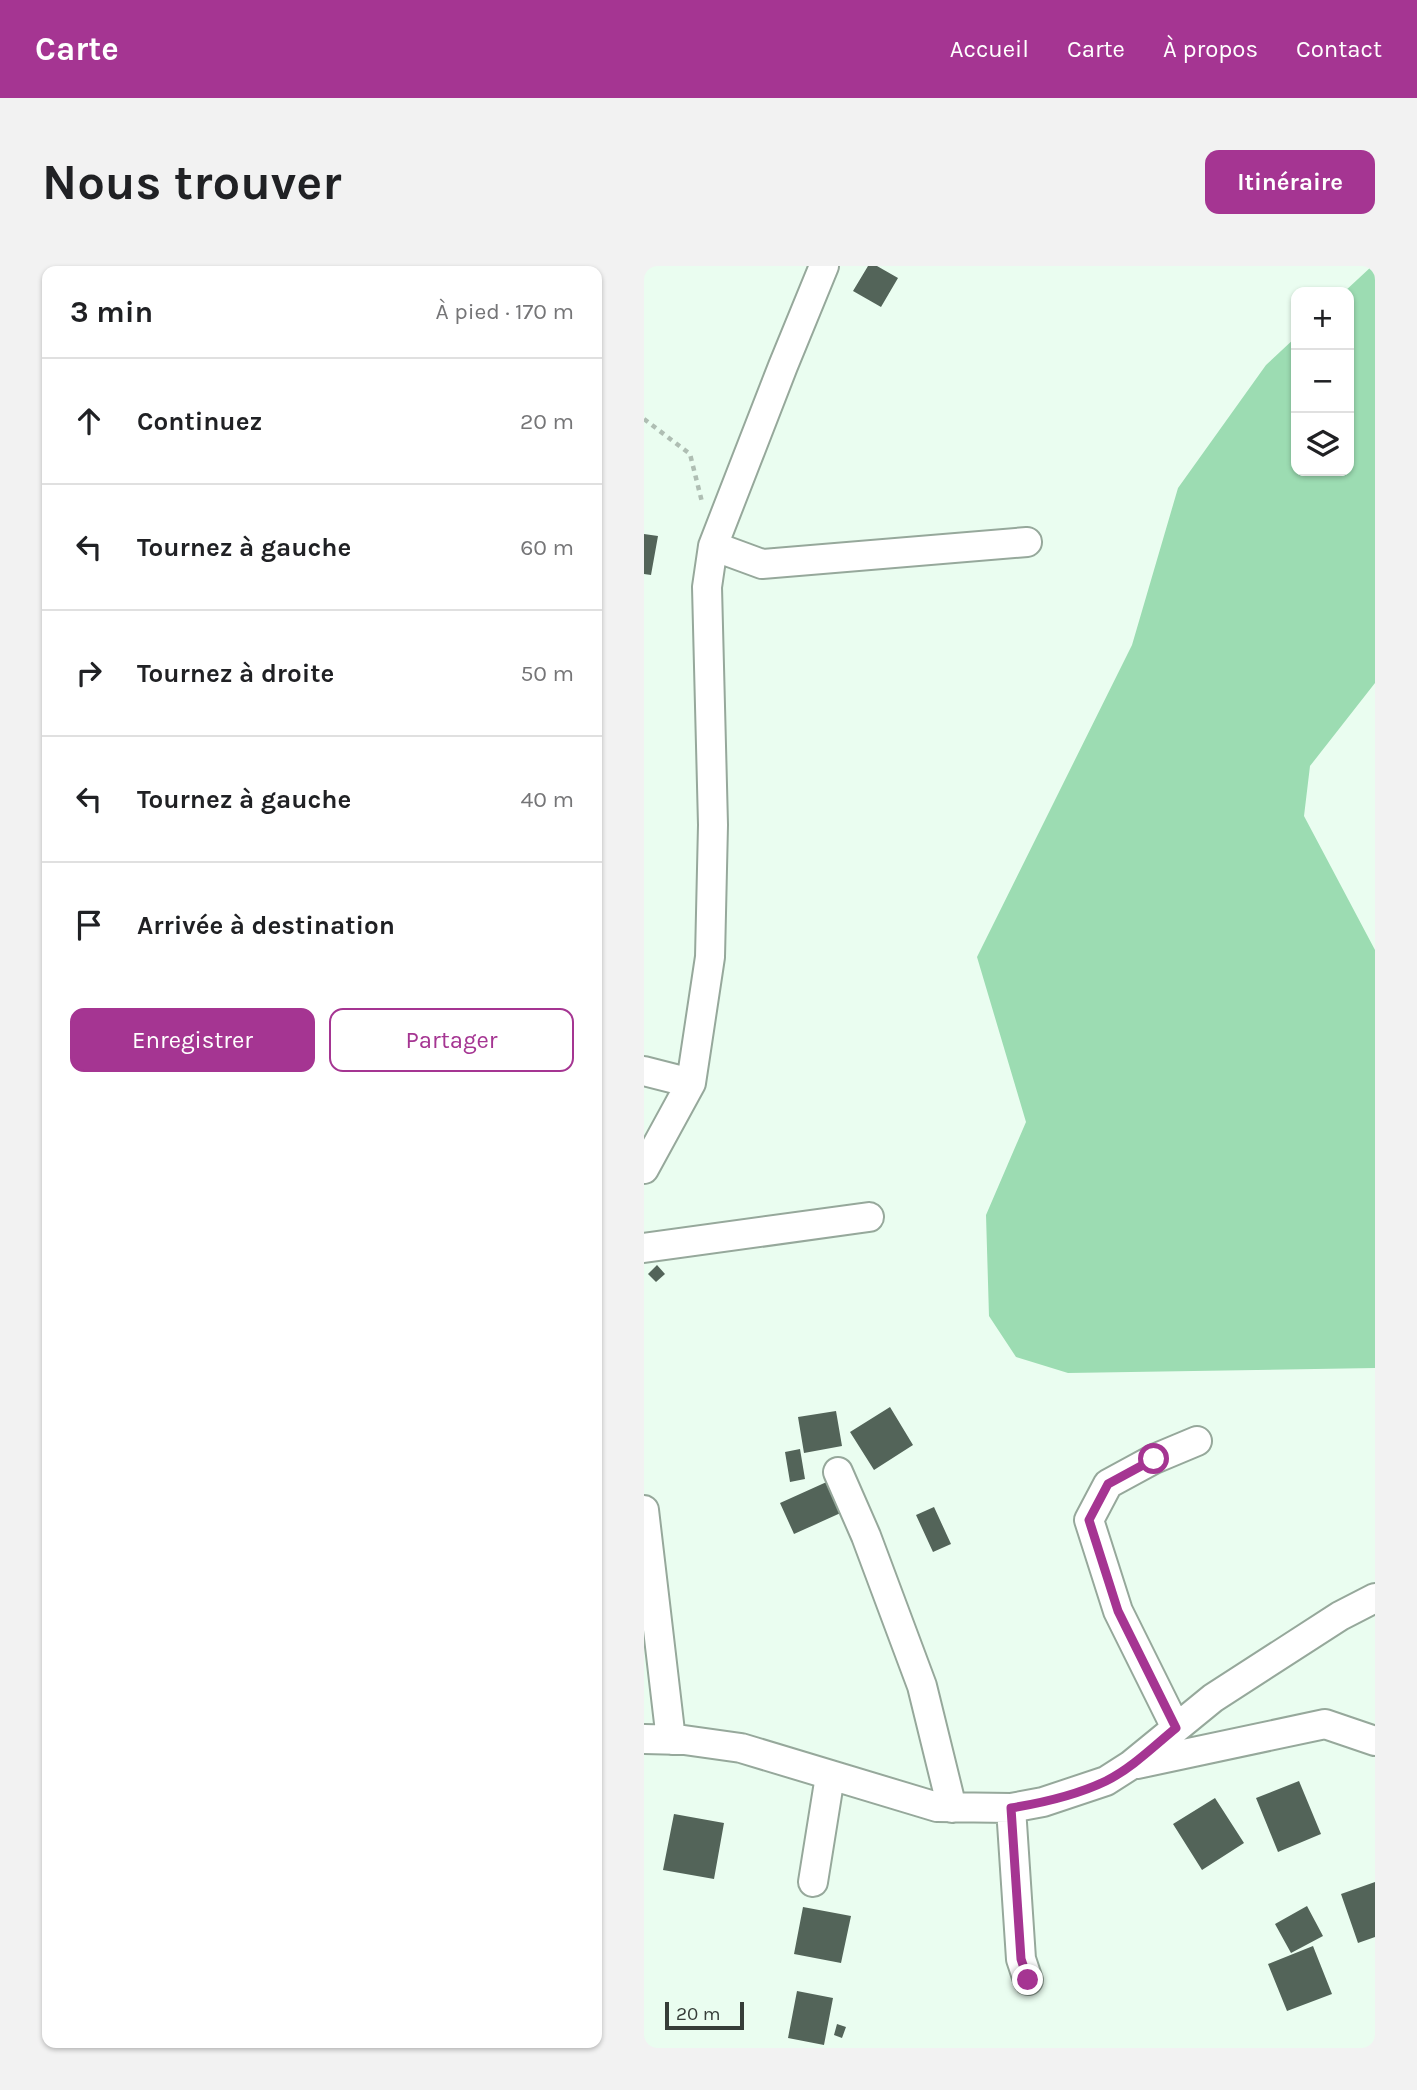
<!DOCTYPE html>
<html lang="fr">
<head>
<meta charset="utf-8">
<style>
	:root { --surface:#fff; --page:#f2f2f2; --text:#202124; --muted:#757577; --line:#e0e0e0; --accent:#a53592 }
	body { margin:0; font-family:Karla,sans-serif; background:var(--page); color:var(--text) }
	.controls { position:absolute; right:21px; top:21px; display:grid; overflow:hidden; border-radius:14px; box-shadow:0 2px 5px #0004 }
	.controls button { width:63px; height:63px; display:grid; place-items:center; padding:0; border:0; border-bottom:2px solid var(--line); background:var(--surface); color:var(--text); font:35px sans-serif }
	.scale { position:absolute; left:21px; bottom:18px; width:79px; box-sizing:border-box; padding-left:7px; border:4px solid #363d38; border-top:0; font-size:19px; line-height:24px; white-space:nowrap; color:#363d38; -webkit-text-stroke:5px #eafdf0; paint-order:stroke }
	.stop { position:absolute; width:21px; height:21px; margin:-16px; border:5px solid #a53592; border-radius:50%; background:#fff }
	.stop.end { background:#a53592; border-color:#fff; box-shadow:0 2px 7px #0008 }
	.list { margin:0; padding:0; list-style:none }
	h2 { display:flex; justify-content:space-between; align-items:center; height:91px; margin:0; padding:0 28px; font-size:30px }
	h2 small { font-size:23px; font-weight:400; color:var(--muted) }
	.list li { display:grid; grid-template-columns:46px 1fr auto; gap:21px; align-items:center; box-sizing:border-box; height:126px; padding:0 28px; border-top:2px solid var(--line) }
	.list b { display:block; font-size:26px; white-space:nowrap }
	.list em { font-size:23px; font-style:normal; color:var(--muted) }
	.actions { display:flex; gap:14px; padding:21px 28px }
	.actions a { flex:1; padding:16px 0; border:2px solid var(--accent); border-radius:14px; text-align:center; font-size:24px; color:var(--accent) }
	.actions .main { background:var(--accent); color:#fff }
	.icon { flex:none; width:38px; height:38px; fill:none; stroke:currentColor; stroke-width:2; stroke-linecap:round; stroke-linejoin:round }
	.map { position:relative; flex:none; width:731px; height:1782px; overflow:hidden; border-radius:14px }
	header { display:flex; align-items:center; gap:42px; box-sizing:border-box; height:98px; padding:0 35px; background:var(--accent); color:#fff }
	header strong { font-size:33px }
	nav { display:flex; gap:38px; margin-inline-start:auto; font-size:24px }
	.intro { display:flex; align-items:center; justify-content:space-between; box-sizing:border-box; height:168px; padding:0 42px }
	h1 { margin:0; font-size:49px }
	.button { padding:18px 32px; border-radius:14px; background:var(--accent); color:#fff; font-size:24px; font-weight:700 }
	main { display:flex; gap:42px; padding:0 42px }
	aside { flex:1; background:var(--surface); border-radius:14px; box-shadow:0 2px 5px #0004 }
	.map>svg:first-child { display:block }
	.green { fill:#9cdcb2 }
	.building { fill:#536459 }
	.lines { fill:none; stroke-linecap:round; stroke-linejoin:round }
	.minor-casing { stroke:#96a89b; stroke-width:32 }
	.path { stroke:#afbeb3; stroke-width:4.5; stroke-dasharray:5 5; stroke-linecap:butt }
	.minor { stroke:#fff; stroke-width:28 }
	.route { stroke:#a53592; stroke-width:9 }
</style>
</head>
<body>
<header>
<strong>Carte</strong>
<nav><a>Accueil</a><a>Carte</a><a>À propos</a><a>Contact</a></nav>
</header>
<div class="intro"><h1>Nous trouver</h1><a class="button">Itinéraire</a></div>
<main>
<aside>
<h2>3 min<small>À pied · 170 m</small></h2>
<ul class="list">
<li><svg class="icon" aria-label="ahead" viewBox="0 0 24 24"><path d="M12 20V5M6 11l6-6 6 6"/></svg><div><b>Continuez</b></div><em>20 m</em></li>
<li><svg class="icon" aria-label="left" viewBox="0 0 24 24"><path d="M17 20v-9H6M10 6l-5 5 5 5"/></svg><div><b>Tournez à gauche</b></div><em>60 m</em></li>
<li><svg class="icon" aria-label="right" viewBox="0 0 24 24"><path d="M7 20v-9h11M14 6l5 5-5 5"/></svg><div><b>Tournez à droite</b></div><em>50 m</em></li>
<li><svg class="icon" aria-label="left" viewBox="0 0 24 24"><path d="M17 20v-9H6M10 6l-5 5 5 5"/></svg><div><b>Tournez à gauche</b></div><em>40 m</em></li>
<li><svg class="icon" aria-label="arrive" viewBox="0 0 24 24"><path d="M6 21V4h12l-3 4 3 4H6"/></svg><div><b>Arrivée à destination</b></div></li>
</ul>
<div class="actions"><a class="main">Enregistrer</a><a>Partager</a></div>
</aside>
<div class="map">
<svg width="731" height="1782" viewBox="0 0 731 1782">
	<rect width="100%" height="100%" fill="#eafdf0"/>
	<!-- green -->
	<path class="green" d="M 728,0 L 731,0 L 731,417 L 666,500 L 660,550 L 731,684 L 731,1102 L 424,1107 L 372,1091 L 345,1050 L 342,949 L 382,856 L 333,691 L 488,379 L 534,222 L 622,99 L 652,71 L 652,205 L 705,205 L 705,26 L 700,26 Z"/>
	<!-- building -->
	<path class="building" d="M 224,0 L 233,0 L 254,12 L 237,41 L 209,25 Z
		M 0,268 L 14,270 L 7,309 L 0,308 Z
		M 13,999 L 21,1008 L 12,1016 L 4,1008 Z
		M 246,1141 L 269,1179 L 230,1204 L 206,1166 Z
		M 192,1145 L 198,1180 L 160,1187 L 154,1151 Z
		M 156,1183 L 161,1213 L 146,1216 L 141,1186 Z
		M 187,1214 L 201,1245 L 150,1268 L 136,1237 Z
		M 290,1241 L 307,1278 L 289,1286 L 272,1249 Z
		M 655,1515 L 677,1568 L 634,1586 L 612,1532 Z
		M 571,1532 L 600,1577 L 558,1604 L 529,1558 Z
		M 30,1548 L 80,1557 L 70,1613 L 19,1604 Z
		M 731,1616 L 731,1671 L 714,1677 L 697,1628 Z
		M 663,1640 L 679,1670 L 647,1687 L 631,1658 Z
		M 159,1641 L 207,1650 L 197,1697 L 150,1688 Z
		M 669,1680 L 688,1728 L 643,1745 L 624,1698 Z
		M 153,1725 L 189,1732 L 180,1779 L 144,1772 Z
		M 193,1758 L 202,1761 L 198,1772 L 190,1769 Z"/>
	<g class="lines">
		<!-- minor casing -->
		<g class="minor-casing">
			<path id="minor" d="M 69,280 L 139,100 L 180,0
				M 0,805 L 47,817
				M 0,903 L 47,817 L 66,691 L 69,559 L 63,321 L 69,280 L 118,298 L 383,276
				M 0,982 L 225,951
				M 194,1206 L 222,1270 L 278,1420 L 308,1542
				M 0,1244 L 27,1474
				M 532,1462 L 474,1345 L 445,1254 L 464,1218 L 510,1193 L 553,1175
				M 0,1473 L 40,1474 L 97,1482 L 293,1541 L 367,1542 L 399,1536 L 462,1515 L 487,1499 L 569,1432 L 696,1350 L 731,1332
				M 493,1498 L 681,1458 L 731,1475
				M 367,1542 L 377,1693 L 384,1714
				M 169,1616 L 186,1510"/>
		</g>
		<!-- path -->
		<path class="path" d="M 0,153 L 46,188 L 58,236"/>
		<!-- minor -->
		<use href="#minor" class="minor"/>
	</g>
	<g class="lines">
		<!-- route -->
		<path class="route" d="M 384,1714 L 377,1693 L 367,1542 C 398,1537 433,1529 462,1515 C 488,1502 510,1480 532,1462 L 474,1345 L 445,1254 L 464,1218 L 510,1193"/>
	</g>
</svg>
<div class="controls">
<button>+</button>
<button>−</button>
<button><svg class="icon" aria-label="layers" viewBox="0 0 24 24"><path d="M12 4l9 5-9 5-9-5zM3 14l9 5 9-5"/></svg></button>
</div>
<div class="scale">20 m</div>
<div class="stop" style="left:510px;top:1193px"></div>
<div class="stop end" style="left:384px;top:1714px"></div>
</div>
</main>
</body>
</html>
